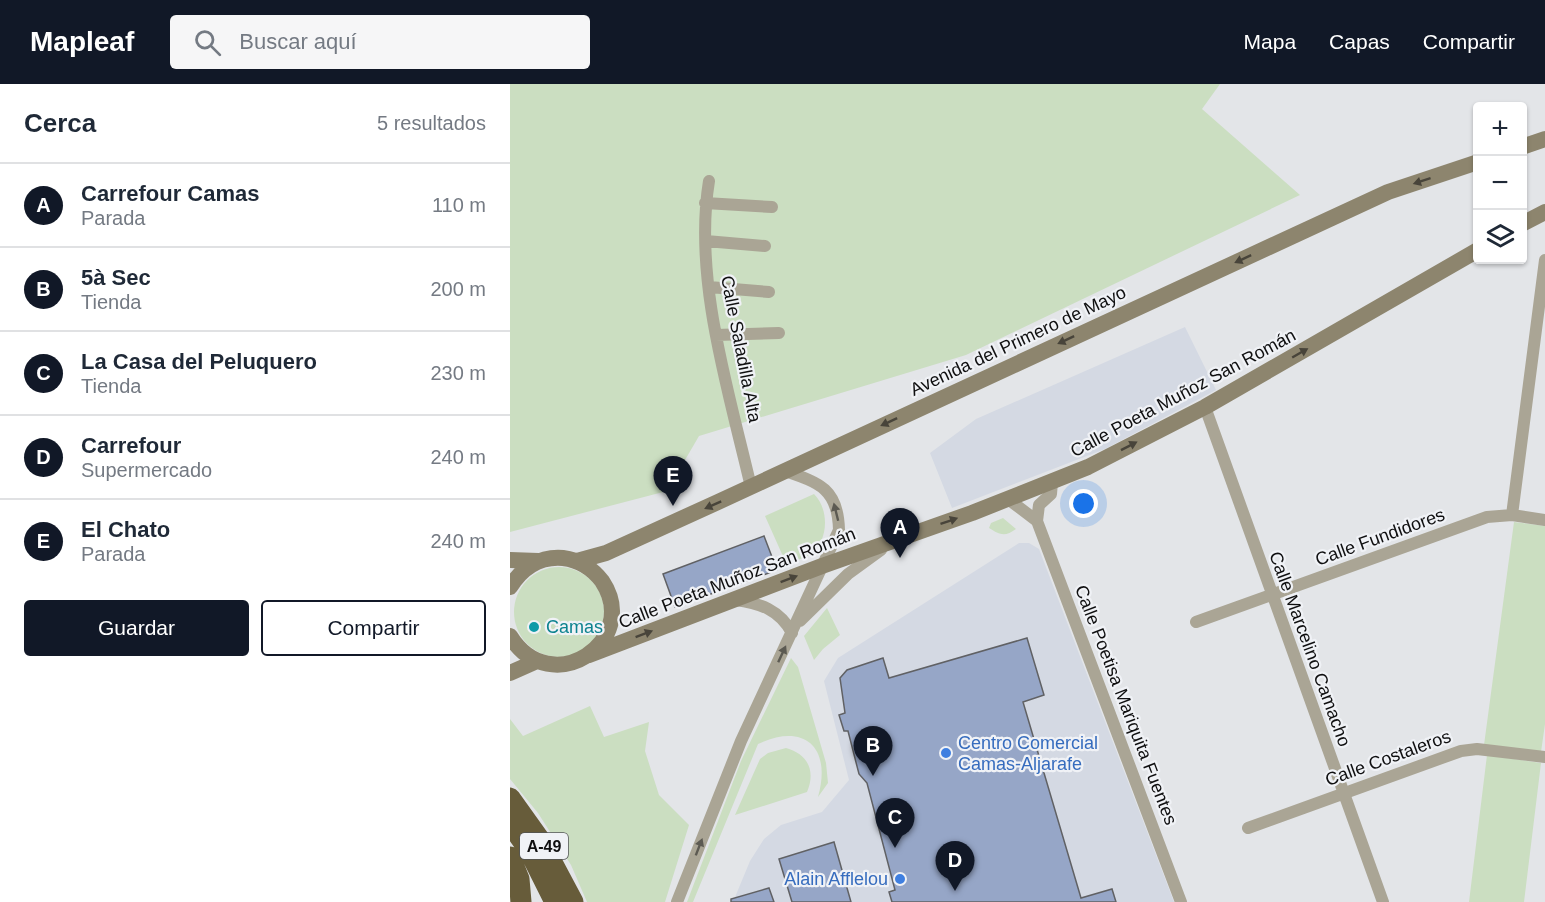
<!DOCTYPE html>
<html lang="es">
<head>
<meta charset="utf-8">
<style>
	:root { --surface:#fff; --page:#f6f6f7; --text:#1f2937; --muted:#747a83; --line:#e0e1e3; --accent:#111827 }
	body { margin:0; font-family:Helvetica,sans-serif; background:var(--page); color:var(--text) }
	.controls { position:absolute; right:18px; top:18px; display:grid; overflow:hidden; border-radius:6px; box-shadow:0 2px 4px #0004 }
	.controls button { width:54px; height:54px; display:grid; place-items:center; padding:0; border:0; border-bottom:2px solid var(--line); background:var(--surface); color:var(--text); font:30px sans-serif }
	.you { position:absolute; left:574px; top:420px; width:21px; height:21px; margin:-15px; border:4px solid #fff; border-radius:50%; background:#1a73e8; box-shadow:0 0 0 9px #1a73e833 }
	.badge { display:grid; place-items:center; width:39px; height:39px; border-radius:50%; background:var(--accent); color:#fff; font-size:20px; font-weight:700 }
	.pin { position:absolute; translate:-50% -50px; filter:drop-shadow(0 2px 3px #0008) }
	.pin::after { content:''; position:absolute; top:32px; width:21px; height:18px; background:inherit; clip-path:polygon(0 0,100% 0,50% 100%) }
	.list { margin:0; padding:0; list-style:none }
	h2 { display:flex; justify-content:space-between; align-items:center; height:78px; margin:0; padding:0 24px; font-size:26px }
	h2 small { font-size:20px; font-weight:400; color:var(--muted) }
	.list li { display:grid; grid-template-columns:39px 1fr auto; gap:18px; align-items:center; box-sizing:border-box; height:84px; padding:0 24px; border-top:2px solid var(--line) }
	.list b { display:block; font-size:22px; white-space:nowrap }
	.list p { margin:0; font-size:20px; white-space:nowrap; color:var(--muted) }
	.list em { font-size:20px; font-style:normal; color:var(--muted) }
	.actions { display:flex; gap:12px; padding:18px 24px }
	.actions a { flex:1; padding:14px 0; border:2px solid var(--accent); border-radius:6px; text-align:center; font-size:21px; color:var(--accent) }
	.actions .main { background:var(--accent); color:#fff }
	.icon { flex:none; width:33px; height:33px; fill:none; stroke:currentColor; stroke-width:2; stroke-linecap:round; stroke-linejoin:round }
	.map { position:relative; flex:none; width:1035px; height:818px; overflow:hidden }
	header { display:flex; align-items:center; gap:36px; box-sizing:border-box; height:84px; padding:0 30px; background:var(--accent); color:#fff }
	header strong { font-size:28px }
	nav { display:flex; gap:33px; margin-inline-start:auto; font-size:21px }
	.search { width:420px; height:54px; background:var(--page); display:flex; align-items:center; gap:15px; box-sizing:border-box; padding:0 21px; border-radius:6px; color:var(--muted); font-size:22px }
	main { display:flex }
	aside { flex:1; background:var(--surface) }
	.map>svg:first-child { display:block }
	.built { fill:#d4d9e3 }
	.green { fill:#cbdec1 }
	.building { fill:#96a6c7; stroke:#606164; stroke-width:1.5 }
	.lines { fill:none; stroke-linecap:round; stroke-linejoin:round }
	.street { stroke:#aaa595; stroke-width:12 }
	.secondary { stroke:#8d856e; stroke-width:16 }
	.highway { stroke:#675c3a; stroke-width:21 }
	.oneway { fill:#48443a }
	.oneway2 { fill:#5c5a52 }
	.culture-dot { fill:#0f9aa8; stroke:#f0f2f6; stroke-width:2 }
	.shop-dot { fill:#3f7fe0; stroke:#f0f2f6; stroke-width:2 }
	.labels { text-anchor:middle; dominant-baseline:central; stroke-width:4.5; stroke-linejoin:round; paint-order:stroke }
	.shield { fill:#f0f2f6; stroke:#525355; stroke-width:1.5 }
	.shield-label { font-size:16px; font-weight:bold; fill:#0f0f10 }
	.street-label { font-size:18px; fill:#0f0f10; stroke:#f0f2f6 }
	.culture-label { font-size:18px; fill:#0d838f; stroke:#f0f2f6; text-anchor:start }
	.shop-label { font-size:18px; fill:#366cbe; stroke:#f0f2f6; text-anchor:start }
</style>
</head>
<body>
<header>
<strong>Mapleaf</strong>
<div class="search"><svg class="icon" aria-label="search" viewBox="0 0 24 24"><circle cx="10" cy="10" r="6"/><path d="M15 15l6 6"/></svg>Buscar aquí</div>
<nav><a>Mapa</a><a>Capas</a><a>Compartir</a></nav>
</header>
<main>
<aside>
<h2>Cerca<small>5 resultados</small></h2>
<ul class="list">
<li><span class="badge">A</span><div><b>Carrefour Camas</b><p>Parada</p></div><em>110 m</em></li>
<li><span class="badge">B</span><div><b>5à Sec</b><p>Tienda</p></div><em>200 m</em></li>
<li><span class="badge">C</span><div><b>La Casa del Peluquero</b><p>Tienda</p></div><em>230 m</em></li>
<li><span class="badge">D</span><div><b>Carrefour</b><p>Supermercado</p></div><em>240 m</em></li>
<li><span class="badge">E</span><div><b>El Chato</b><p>Parada</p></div><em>240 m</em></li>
</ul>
<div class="actions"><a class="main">Guardar</a><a>Compartir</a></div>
</aside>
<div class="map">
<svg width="1035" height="818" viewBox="0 0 1035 818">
	<rect width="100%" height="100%" fill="#e3e5e8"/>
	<!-- built -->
	<path class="built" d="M 675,243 L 706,306 L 595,365 L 442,424 L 420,369 L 466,335 Z
		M 509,459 L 519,459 L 529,465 L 664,818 L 223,818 L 240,777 L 254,755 L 271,741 L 312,728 L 339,696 L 314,597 L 328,574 Z"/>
	<!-- green -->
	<path class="green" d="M 0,0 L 710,0 L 692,25 L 790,111 L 456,271 L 189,352 L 157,407 L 0,448 Z
		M 304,410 C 320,426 319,459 298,472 C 292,475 283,477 276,479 L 255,432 Z
		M 493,434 L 506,445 C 495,453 490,451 479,444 L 481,439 Z
		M 1004,438 L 1035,442 L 1035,640 L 1031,668 L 974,661 Z
		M4 528a45 45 0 1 1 90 0a45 45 0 1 1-90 0Z
		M 317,524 L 330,551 L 313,565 L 304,576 L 294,552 Z
		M 281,574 L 288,583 L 316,679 L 318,699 L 308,713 C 322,664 295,638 248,660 L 183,818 L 177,818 L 231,677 Z
		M 80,622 L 94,653 L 139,638 L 135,667 L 149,711 L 179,741 L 155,818 L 77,818 L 61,781 L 28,729 L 0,695 L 0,635 L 13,652 Z
		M 276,664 C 298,670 306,687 297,708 L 225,731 L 250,675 L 258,669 Z
		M 977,671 L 1031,679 L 1014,818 L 959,818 Z"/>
	<!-- building -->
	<path class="building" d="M 254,452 L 267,486 L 165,523 L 153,490 Z
		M 517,554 L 534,611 L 513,618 L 571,814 L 602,805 L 606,818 L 382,818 L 379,808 L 385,806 L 357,699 L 349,690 L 338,647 L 334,647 L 329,631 L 335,629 L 330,594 L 337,586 L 373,574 L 379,594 Z
		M 324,758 L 341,818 L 282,818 L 269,775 Z
		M 259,804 L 264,818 L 221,818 L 221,815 Z"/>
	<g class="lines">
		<!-- street -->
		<path class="street" d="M 199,97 C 183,195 219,308 241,403
			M 195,119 L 262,123
			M 196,157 L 255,162
			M 199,203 L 259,208
			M 206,251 L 269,249
			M 695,323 L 873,818
			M 542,398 L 541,410 L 529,421 L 527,437 L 671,818
			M 498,415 L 527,437
			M 1002,431 L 1035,176
			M 225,516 C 250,519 270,526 282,549
			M 290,537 L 338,490 L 371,466
			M 686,538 L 977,433 L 1002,431 L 1035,436
			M 738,744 L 951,667 L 967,665 L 1035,673
			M 167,818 L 231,657 L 329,446 C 328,405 310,399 275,387"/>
		<!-- secondary -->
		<path class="secondary" d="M 1012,63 L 1035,55
			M 1012,140 L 1035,128
			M 0,476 L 28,477
			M 67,477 L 96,469 L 208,418 L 878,108 L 968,78
			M 0,503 C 12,484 30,472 53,474 C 69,476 83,485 92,497 C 132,557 41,618 0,552
			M 79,571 L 312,482 L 462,429 L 578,383 L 695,323 L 968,166
			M 0,589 L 27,577"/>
		<!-- highway -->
		<path class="highway" d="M 0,714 L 30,756 L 63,818
			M 0,739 L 19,766 L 45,818
			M 0,773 L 9,795 L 11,818"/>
	</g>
	<!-- one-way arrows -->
	<defs><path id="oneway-solid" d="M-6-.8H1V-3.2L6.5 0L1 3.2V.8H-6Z" transform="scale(1.5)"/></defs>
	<g class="oneway">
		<use href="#oneway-solid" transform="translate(912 97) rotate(162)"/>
		<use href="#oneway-solid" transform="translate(733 175) rotate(155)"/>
		<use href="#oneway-solid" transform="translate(556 256) rotate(155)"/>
		<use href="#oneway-solid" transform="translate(790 269) rotate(-30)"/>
		<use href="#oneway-solid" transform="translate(379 338) rotate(155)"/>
		<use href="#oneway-solid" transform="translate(619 362) rotate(-27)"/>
		<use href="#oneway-solid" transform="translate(203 421) rotate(156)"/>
		<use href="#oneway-solid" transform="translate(439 437) rotate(-19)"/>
		<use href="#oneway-solid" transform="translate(279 495) rotate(-21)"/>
		<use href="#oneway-solid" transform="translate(134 550) rotate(-21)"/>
	</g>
	<g class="oneway2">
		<use href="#oneway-solid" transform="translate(326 428) rotate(-104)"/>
		<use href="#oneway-solid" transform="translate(272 570) rotate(-65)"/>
		<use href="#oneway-solid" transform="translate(189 763) rotate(-69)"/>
	</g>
	<!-- markers -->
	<circle class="culture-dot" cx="24" cy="543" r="6"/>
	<g class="shop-dot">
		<circle cx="436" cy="669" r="6"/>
		<circle cx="390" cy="795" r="6"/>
	</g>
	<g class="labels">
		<!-- shield labels -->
		<rect class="shield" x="10" y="749" width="48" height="26" rx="4.5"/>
		<g class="shield-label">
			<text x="34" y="762">A-49</text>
		</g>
		<!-- street labels -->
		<g class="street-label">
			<text transform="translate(508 257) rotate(-25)">Avenida del Primero de Mayo</text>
			<text transform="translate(231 265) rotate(79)">Calle Saladilla Alta</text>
			<text transform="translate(673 309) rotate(-28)">Calle Poeta Muñoz San Román</text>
			<text transform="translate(870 453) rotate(-20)">Calle Fundidores</text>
			<text transform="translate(227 494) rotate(-21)">Calle Poeta Muñoz San Román</text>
			<text transform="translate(800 565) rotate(70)">Calle Marcelino Camacho</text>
			<text transform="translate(616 621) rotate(69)">Calle Poetisa Mariquita Fuentes</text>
			<text transform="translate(878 674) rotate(-20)">Calle Costaleros</text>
		</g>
		<!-- culture labels -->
		<g class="culture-label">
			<text x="36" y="543">Camas</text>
		</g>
		<!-- shop labels -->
		<g class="shop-label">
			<text x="448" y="659">Centro Comercial<tspan x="448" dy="21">Camas-Aljarafe</tspan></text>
			<text x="378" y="795" text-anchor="end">Alain Afflelou</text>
		</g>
	</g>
</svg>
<div class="controls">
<button>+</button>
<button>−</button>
<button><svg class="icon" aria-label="layers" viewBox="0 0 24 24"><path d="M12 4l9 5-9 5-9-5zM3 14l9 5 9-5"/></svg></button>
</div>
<div class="you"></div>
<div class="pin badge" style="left:390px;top:474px">A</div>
<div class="pin badge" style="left:363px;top:692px">B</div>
<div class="pin badge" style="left:385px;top:764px">C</div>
<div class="pin badge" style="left:445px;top:807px">D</div>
<div class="pin badge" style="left:163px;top:422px">E</div>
</div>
</main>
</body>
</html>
